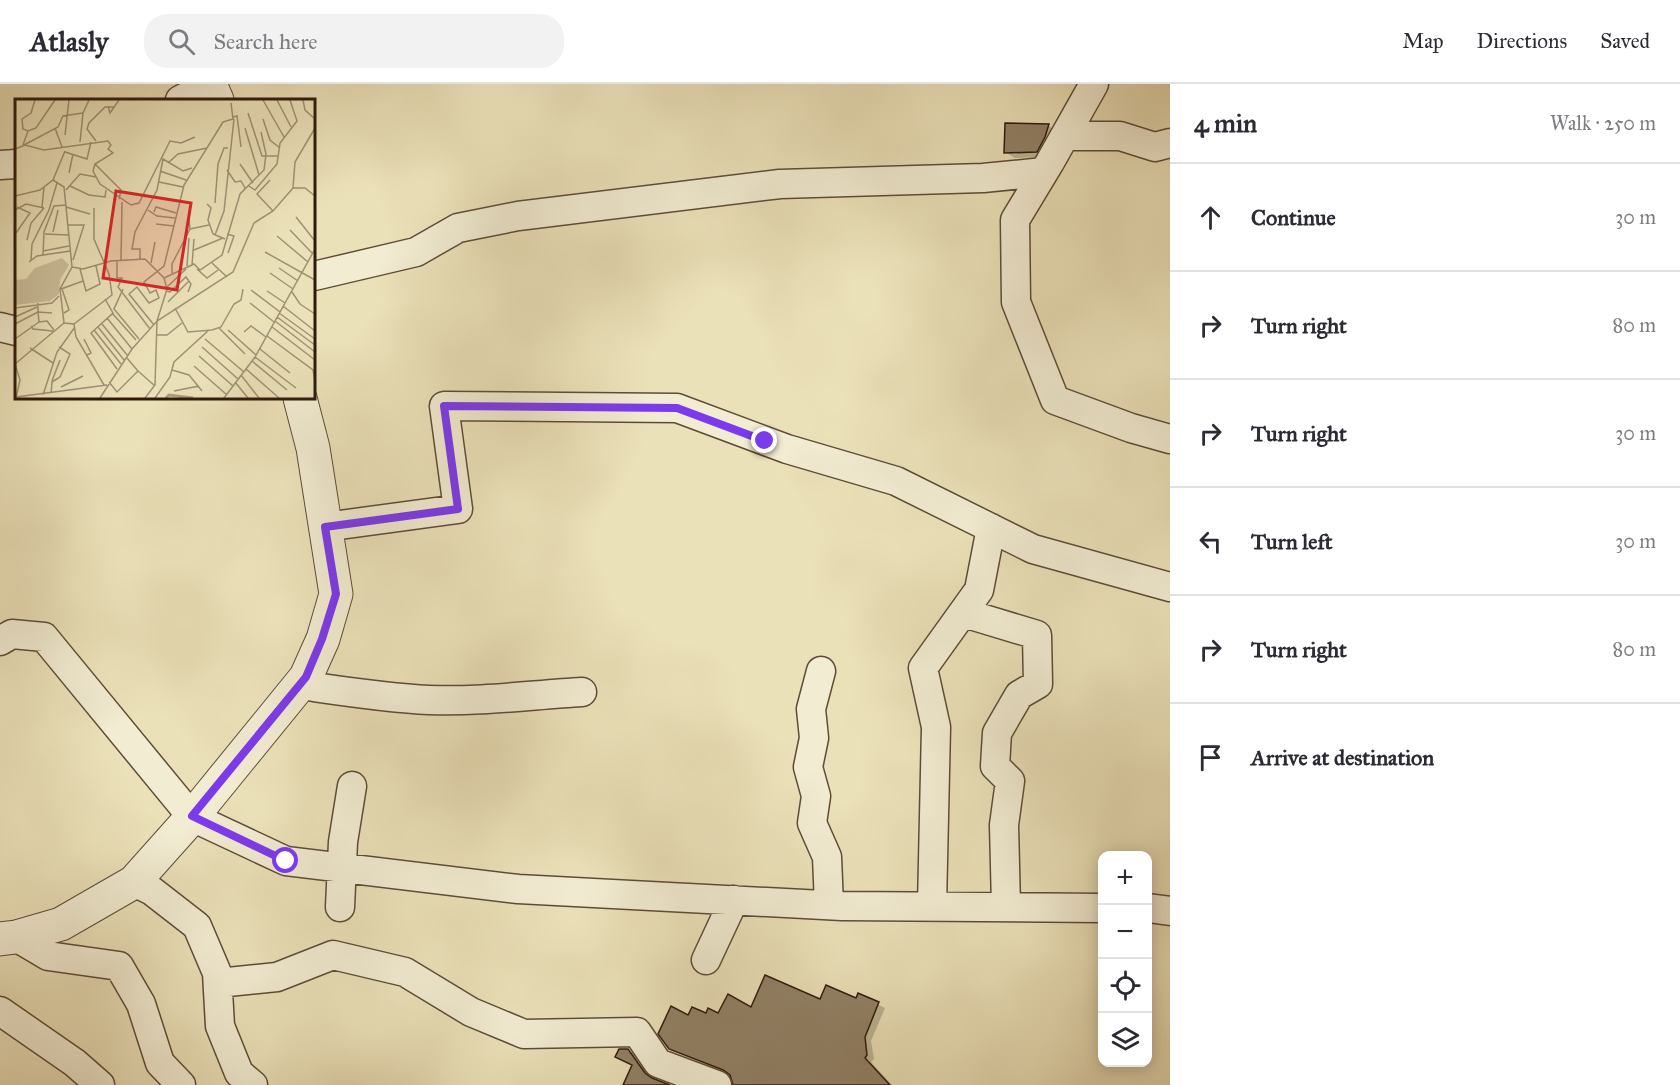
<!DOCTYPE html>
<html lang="en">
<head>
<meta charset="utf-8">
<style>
	:root { --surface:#fff; --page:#f2f2f3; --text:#2b2b33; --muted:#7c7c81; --line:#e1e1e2 }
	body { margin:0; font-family:"IM FELL Great Primer",serif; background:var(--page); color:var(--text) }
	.controls { position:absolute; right:18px; bottom:18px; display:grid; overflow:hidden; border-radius:12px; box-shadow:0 3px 15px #0003 }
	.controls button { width:54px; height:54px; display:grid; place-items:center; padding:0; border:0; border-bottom:2px solid var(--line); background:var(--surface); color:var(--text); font:30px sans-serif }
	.stop { position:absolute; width:18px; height:18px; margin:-14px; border:4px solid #7c3aed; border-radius:50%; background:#fff }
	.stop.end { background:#7c3aed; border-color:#fff; box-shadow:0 2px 6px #0008 }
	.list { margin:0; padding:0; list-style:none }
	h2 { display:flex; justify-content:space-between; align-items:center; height:78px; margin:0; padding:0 24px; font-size:26px }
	h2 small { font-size:20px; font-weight:400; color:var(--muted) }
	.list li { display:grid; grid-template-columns:39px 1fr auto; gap:18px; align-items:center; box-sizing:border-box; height:108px; padding:0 24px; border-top:2px solid var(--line) }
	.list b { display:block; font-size:22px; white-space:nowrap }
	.list em { font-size:20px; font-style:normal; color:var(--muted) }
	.icon { flex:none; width:33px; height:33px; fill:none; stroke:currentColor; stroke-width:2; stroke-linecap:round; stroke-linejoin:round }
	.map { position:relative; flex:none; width:1170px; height:1001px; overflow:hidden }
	header { display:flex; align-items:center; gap:36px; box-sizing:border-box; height:84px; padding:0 30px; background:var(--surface); border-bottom:2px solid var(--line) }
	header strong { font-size:28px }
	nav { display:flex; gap:33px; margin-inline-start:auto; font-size:21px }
	.search { width:420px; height:54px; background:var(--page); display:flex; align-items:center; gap:15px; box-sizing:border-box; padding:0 21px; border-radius:24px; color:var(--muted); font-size:22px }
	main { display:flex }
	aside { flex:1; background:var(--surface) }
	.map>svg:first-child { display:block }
	.shadow { fill:#0003 }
	.building { fill:#918166; stroke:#2f1a0c; stroke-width:1.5 }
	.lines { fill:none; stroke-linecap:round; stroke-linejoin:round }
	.minor-casing { stroke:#5e4c37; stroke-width:31 }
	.tertiary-casing { stroke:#5e4c37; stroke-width:35 }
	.minor { stroke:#f2ecd2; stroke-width:28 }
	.tertiary { stroke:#f2ecd2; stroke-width:33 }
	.route { stroke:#7c3aed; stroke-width:8 }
	.inset-river { fill:none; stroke:#ab9d7e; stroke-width:3 }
	.inset-road { fill:none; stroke:#a09174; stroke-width:1.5 }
	.view { fill:#d62828; fill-opacity:0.15; stroke:#d62828; stroke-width:3 }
	.inset-edge { fill:none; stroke:#2f1a0c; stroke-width:3 }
</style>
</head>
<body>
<header>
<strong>Atlasly</strong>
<div class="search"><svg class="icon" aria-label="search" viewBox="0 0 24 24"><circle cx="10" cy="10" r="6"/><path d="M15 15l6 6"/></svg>Search here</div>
<nav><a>Map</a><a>Directions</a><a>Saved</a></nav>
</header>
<main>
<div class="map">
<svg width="1170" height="1001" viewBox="0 0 1170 1001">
	<rect width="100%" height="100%" fill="#ebe1b9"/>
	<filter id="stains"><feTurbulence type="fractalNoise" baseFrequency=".00333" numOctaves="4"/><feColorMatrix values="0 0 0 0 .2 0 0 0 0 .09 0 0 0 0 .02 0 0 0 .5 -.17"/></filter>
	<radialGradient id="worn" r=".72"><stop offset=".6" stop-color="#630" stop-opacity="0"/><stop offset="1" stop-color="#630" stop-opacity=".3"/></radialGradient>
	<!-- shadow -->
	<path class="shadow" d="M 1048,42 L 1058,47 L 1047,73 L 1015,74 L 1005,68 Z
		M 859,911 L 885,924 L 871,957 L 874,975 L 871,978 L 892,1001 L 735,1001 L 728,988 L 670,964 L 689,933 L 719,931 L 820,917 L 857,916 Z
		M 628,966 L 636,971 L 651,994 L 666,1001 L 624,1001 L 634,981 Z"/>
	<!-- building -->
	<path class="building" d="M 1005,39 L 1049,40 L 1045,53 L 1037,68 L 1004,69 Z
		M 765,891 L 820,915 L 826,901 L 856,914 L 858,909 L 879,918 L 865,953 L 867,971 L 865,974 L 890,1001 L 733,1001 L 730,991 L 723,986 L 669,965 L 658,950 L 671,922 L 688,931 L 692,923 L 706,929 L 708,924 L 718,929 L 728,910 L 751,923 Z
		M 619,965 L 628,965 L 645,989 L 652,994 L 670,1001 L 623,1001 L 632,981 L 615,973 Z"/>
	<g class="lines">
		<!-- minor casing -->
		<g class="minor-casing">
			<path id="minor" d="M 1094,0 L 1050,78 L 1015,136 L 1016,218 L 1055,316 L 1131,344 L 1170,355
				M 180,16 L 211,0
				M 1065,52 L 1120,52 L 1155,63 L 1170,59
				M 0,81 L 16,80
				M 314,192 L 416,168 L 458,144 L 518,132 L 780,100 L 983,94 L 1044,88
				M 0,243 L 16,247
				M 325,443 L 458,425 L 444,322 L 677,324 L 787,365 L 896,397 L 1033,465 L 1170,503
				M 964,529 L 1037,551 L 1038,600 L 1019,611 L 997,649 L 995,682 L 1010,697 L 1004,741 L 1006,823
				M 0,557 L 12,550 L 44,553 L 192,733 L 286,777 L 518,805 L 842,822 L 1102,824
				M 821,587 L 811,625 L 814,654 L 808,683 L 816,712 L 812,739 L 827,773 L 829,821
				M 300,601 C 342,607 386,614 429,616 C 479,618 531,611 582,608
				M 134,798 L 152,807 L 197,842 L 217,889 L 220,942 L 239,989 L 253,1001
				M 932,822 L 936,643 L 923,584 L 979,506 L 991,444
				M 340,823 L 343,758 L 352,702
				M 1148,824 L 1170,827
				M 16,853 L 48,872 L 119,882 L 141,920 L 160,979 L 181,1001
				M 706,876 L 734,816
				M 218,899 L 277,893 L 333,871 L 405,888 L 471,928 L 524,950 L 637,948 L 658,979 L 717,1001
				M 0,927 L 75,979 L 100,1001"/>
		</g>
		<!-- tertiary casing -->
		<g class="tertiary-casing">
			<path id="tertiary" d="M 210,0 L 217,16
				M 0,855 L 16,853 L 61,840 L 134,798 L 192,733 L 306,593 L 323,555 L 336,510 L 313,364 L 300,314"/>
		</g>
		<!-- minor -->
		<use href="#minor" class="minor"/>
		<!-- tertiary -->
		<use href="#tertiary" class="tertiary"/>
	</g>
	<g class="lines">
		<!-- route -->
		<path class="route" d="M 286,777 L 192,732 L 306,593 L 322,555 L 336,510 L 325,443 L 458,425 L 444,322 L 677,324 L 765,357"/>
	</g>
	<!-- overview -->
	<g transform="translate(15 15)">
		<rect width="300" height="300" fill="#ebe1b9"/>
		<path d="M 47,159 L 54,166 L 45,181 L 44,195 L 35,202 L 0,206 L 0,181 L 11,180 L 20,169 Z" fill="#cbbf9c"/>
		<path class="inset-river" d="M 151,299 L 154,296 L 178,299"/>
		<path class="inset-road" d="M 248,1 L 269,38M 262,1 L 276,28M 288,1 L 290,11 L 300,20M 93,7 L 95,14 L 104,1M 233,14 L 247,57 L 263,57M 218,18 L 222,17 L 226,48M 248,20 L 255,41 L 265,49M 40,29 L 47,48M 230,29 L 244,76M 13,32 L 21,29 L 40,1M 50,36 L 54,1M 81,42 L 72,30 L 74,24 L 90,8 L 100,8M 65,43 L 68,14 L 74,1M 8,46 L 13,32 L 8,30 L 7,20 L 16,14 L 20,1M 9,46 L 43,28 L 48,17 L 68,14M 0,50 L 10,46 L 29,51 L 93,42 L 96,46 L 93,50 L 98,54 L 80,65 L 78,72 L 85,85 L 116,106 L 124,104 L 155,42 L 166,44 L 180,38M 50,53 L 72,60 L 76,43M 153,64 L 163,55 L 192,49M 80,65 L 106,91 L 104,100M 225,65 L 238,84M 212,71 L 220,83 L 226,82 L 230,89M 145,72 L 171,81M 54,74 L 58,55M 38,81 L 50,52M 255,81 L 242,95 L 258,112M 144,83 L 168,88M 55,87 L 74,96 L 90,98 L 91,91M 234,87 L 240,91 L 262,65 L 265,44 L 282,22 L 275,1M 278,89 L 280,63 L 300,29M 51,91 L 65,75 L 81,78M 0,97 L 25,91 L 38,81 L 49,88 L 57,168 L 45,190 L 49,224 L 0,265M 200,104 L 203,65 L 209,49 L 213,49M 192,105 L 196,109 L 193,121 L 198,135 L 210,140M 27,108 L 29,88M 51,108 L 75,115M 0,111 L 11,105 L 29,109M 133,111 L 142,117 L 160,119M 139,113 L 141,108 L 161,114M 281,118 L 300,142M 141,125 L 159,127M 53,126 L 69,126 L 58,161M 175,130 L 194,126M 275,131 L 298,155M 38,133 L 43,111M 1,134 L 15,114 L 2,108M 30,135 L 53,136M 212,135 L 219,137 L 213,154M 200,136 L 209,112 L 219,20M 262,137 L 293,163M 12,141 L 16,124 L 29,109M 179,151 L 208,139M 28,152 L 54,147M 250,153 L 300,181M 28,156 L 29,133 L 39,107 L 51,106M 125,160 L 125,150 L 117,150 L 120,133 L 142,91 L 148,60 L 168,72 L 177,69M 16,161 L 17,145 L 34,111 L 42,84M 106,161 L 107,103M 102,162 L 102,179 L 107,179 L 103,188 L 135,230M 14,163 L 22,157 L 55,152M 136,164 L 140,143M 197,164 L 212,178M 177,166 L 179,140M 172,167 L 174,139M 57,168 L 68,170 L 96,162 L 130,160 L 149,179 L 152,190 L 142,222 L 140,286 L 130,299M 264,169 L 283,182M 65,170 L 71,192 L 85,185 L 81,167M 182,170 L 192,179 L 203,171M 157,174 L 157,165 L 175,130 L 174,120M 255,174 L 278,190M 149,179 L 179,165 L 185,171 L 207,156 L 225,95 L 249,71 L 251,55 L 246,33M 152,188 L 171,170M 46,190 L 68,182M 47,190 L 54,211 L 49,214M 108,190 L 99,210 L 124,240M 236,191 L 265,213M 151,192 L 155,193 L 171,178 L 176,185 L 173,193M 252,192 L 270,204M 277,193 L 285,205 L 300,215M 90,200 L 98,214 L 76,234 L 102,270M 153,203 L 174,182M 235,204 L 259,223M 268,207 L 300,232M 0,209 L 37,204 L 44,197M 160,209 L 173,233 L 197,231 L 206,228 L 219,205 L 226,201 L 228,190M 97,214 L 121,241M 264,214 L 300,240M 0,218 L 22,208M 262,218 L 300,246M 92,219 L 117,250M 260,222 L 300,253M 24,223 L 32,222 L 39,231M 49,224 L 59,225 L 61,238 L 89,286M 0,225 L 23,213 L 23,204M 59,225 L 97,196 L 94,175 L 79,140 L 79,109M 87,225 L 112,256M 139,226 L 114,195 L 122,188 L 134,204 L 144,199 L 141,191 L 135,194 L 129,183 L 149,167 L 169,86 L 208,23 L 218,20 L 216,4M 16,227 L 18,230 L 38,232M 83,228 L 109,261M 257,228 L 300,261M 204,229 L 230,255M 79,231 L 106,265M 213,231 L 241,256M 229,233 L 236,227 L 251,238M 142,236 L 152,236 L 167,224M 252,237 L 298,271 L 300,283M 0,240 L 24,223 L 23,213 L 37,214M 69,240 L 76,254 L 72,256M 190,240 L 229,273M 187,248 L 223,280M 15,249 L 38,264M 245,250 L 275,274M 184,257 L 218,287M 240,258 L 281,289M 237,262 L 272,291M 0,265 L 5,281 L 1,299M 179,267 L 212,296M 231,270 L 264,299M 157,271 L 174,276 L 187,292M 123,272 L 140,287M 226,276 L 244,299M 37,282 L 45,261M 94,283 L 102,293 L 123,272 L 111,258M 220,283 L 233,299M 46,288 L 68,277M 159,292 L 184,287M 36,295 L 37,283 L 45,278 L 55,255 L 44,248M 28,296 L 42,253 L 60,228M 1,298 L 92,286M 85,299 L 117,250 L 142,222 L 218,173 L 239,124 L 258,112 L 278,89 L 290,89 L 300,97M 140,299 L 155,278 L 159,263 L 194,231M 209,299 L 240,258 L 300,150"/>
		<path class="view" d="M 101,92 L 176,104 L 162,191 L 88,179 Z"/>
		<rect width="300" height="300" class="inset-edge"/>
	</g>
	<rect width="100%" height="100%" filter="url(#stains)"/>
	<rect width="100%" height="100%" fill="url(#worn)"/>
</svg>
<div class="controls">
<button>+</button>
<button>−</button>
<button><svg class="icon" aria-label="locate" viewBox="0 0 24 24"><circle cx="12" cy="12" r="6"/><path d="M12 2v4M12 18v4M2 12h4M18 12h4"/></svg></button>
<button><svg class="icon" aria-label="layers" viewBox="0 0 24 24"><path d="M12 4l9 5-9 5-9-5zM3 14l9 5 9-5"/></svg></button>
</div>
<div class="stop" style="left:286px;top:777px"></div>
<div class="stop end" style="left:765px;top:357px"></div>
</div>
<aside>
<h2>4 min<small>Walk · 250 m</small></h2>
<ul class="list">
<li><svg class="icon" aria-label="ahead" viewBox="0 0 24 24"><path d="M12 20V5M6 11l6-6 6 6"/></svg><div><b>Continue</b></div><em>30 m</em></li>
<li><svg class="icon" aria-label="right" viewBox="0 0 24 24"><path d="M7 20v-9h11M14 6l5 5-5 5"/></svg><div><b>Turn right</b></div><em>80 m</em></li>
<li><svg class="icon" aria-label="right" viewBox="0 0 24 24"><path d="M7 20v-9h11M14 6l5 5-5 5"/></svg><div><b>Turn right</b></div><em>30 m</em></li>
<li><svg class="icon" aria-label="left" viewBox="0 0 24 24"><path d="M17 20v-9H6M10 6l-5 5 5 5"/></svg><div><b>Turn left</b></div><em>30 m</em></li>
<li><svg class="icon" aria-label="right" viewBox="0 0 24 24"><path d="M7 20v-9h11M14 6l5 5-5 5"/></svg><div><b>Turn right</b></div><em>80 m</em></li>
<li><svg class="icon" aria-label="arrive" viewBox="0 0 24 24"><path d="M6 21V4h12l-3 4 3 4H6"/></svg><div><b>Arrive at destination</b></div></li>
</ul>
</aside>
</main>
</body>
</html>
